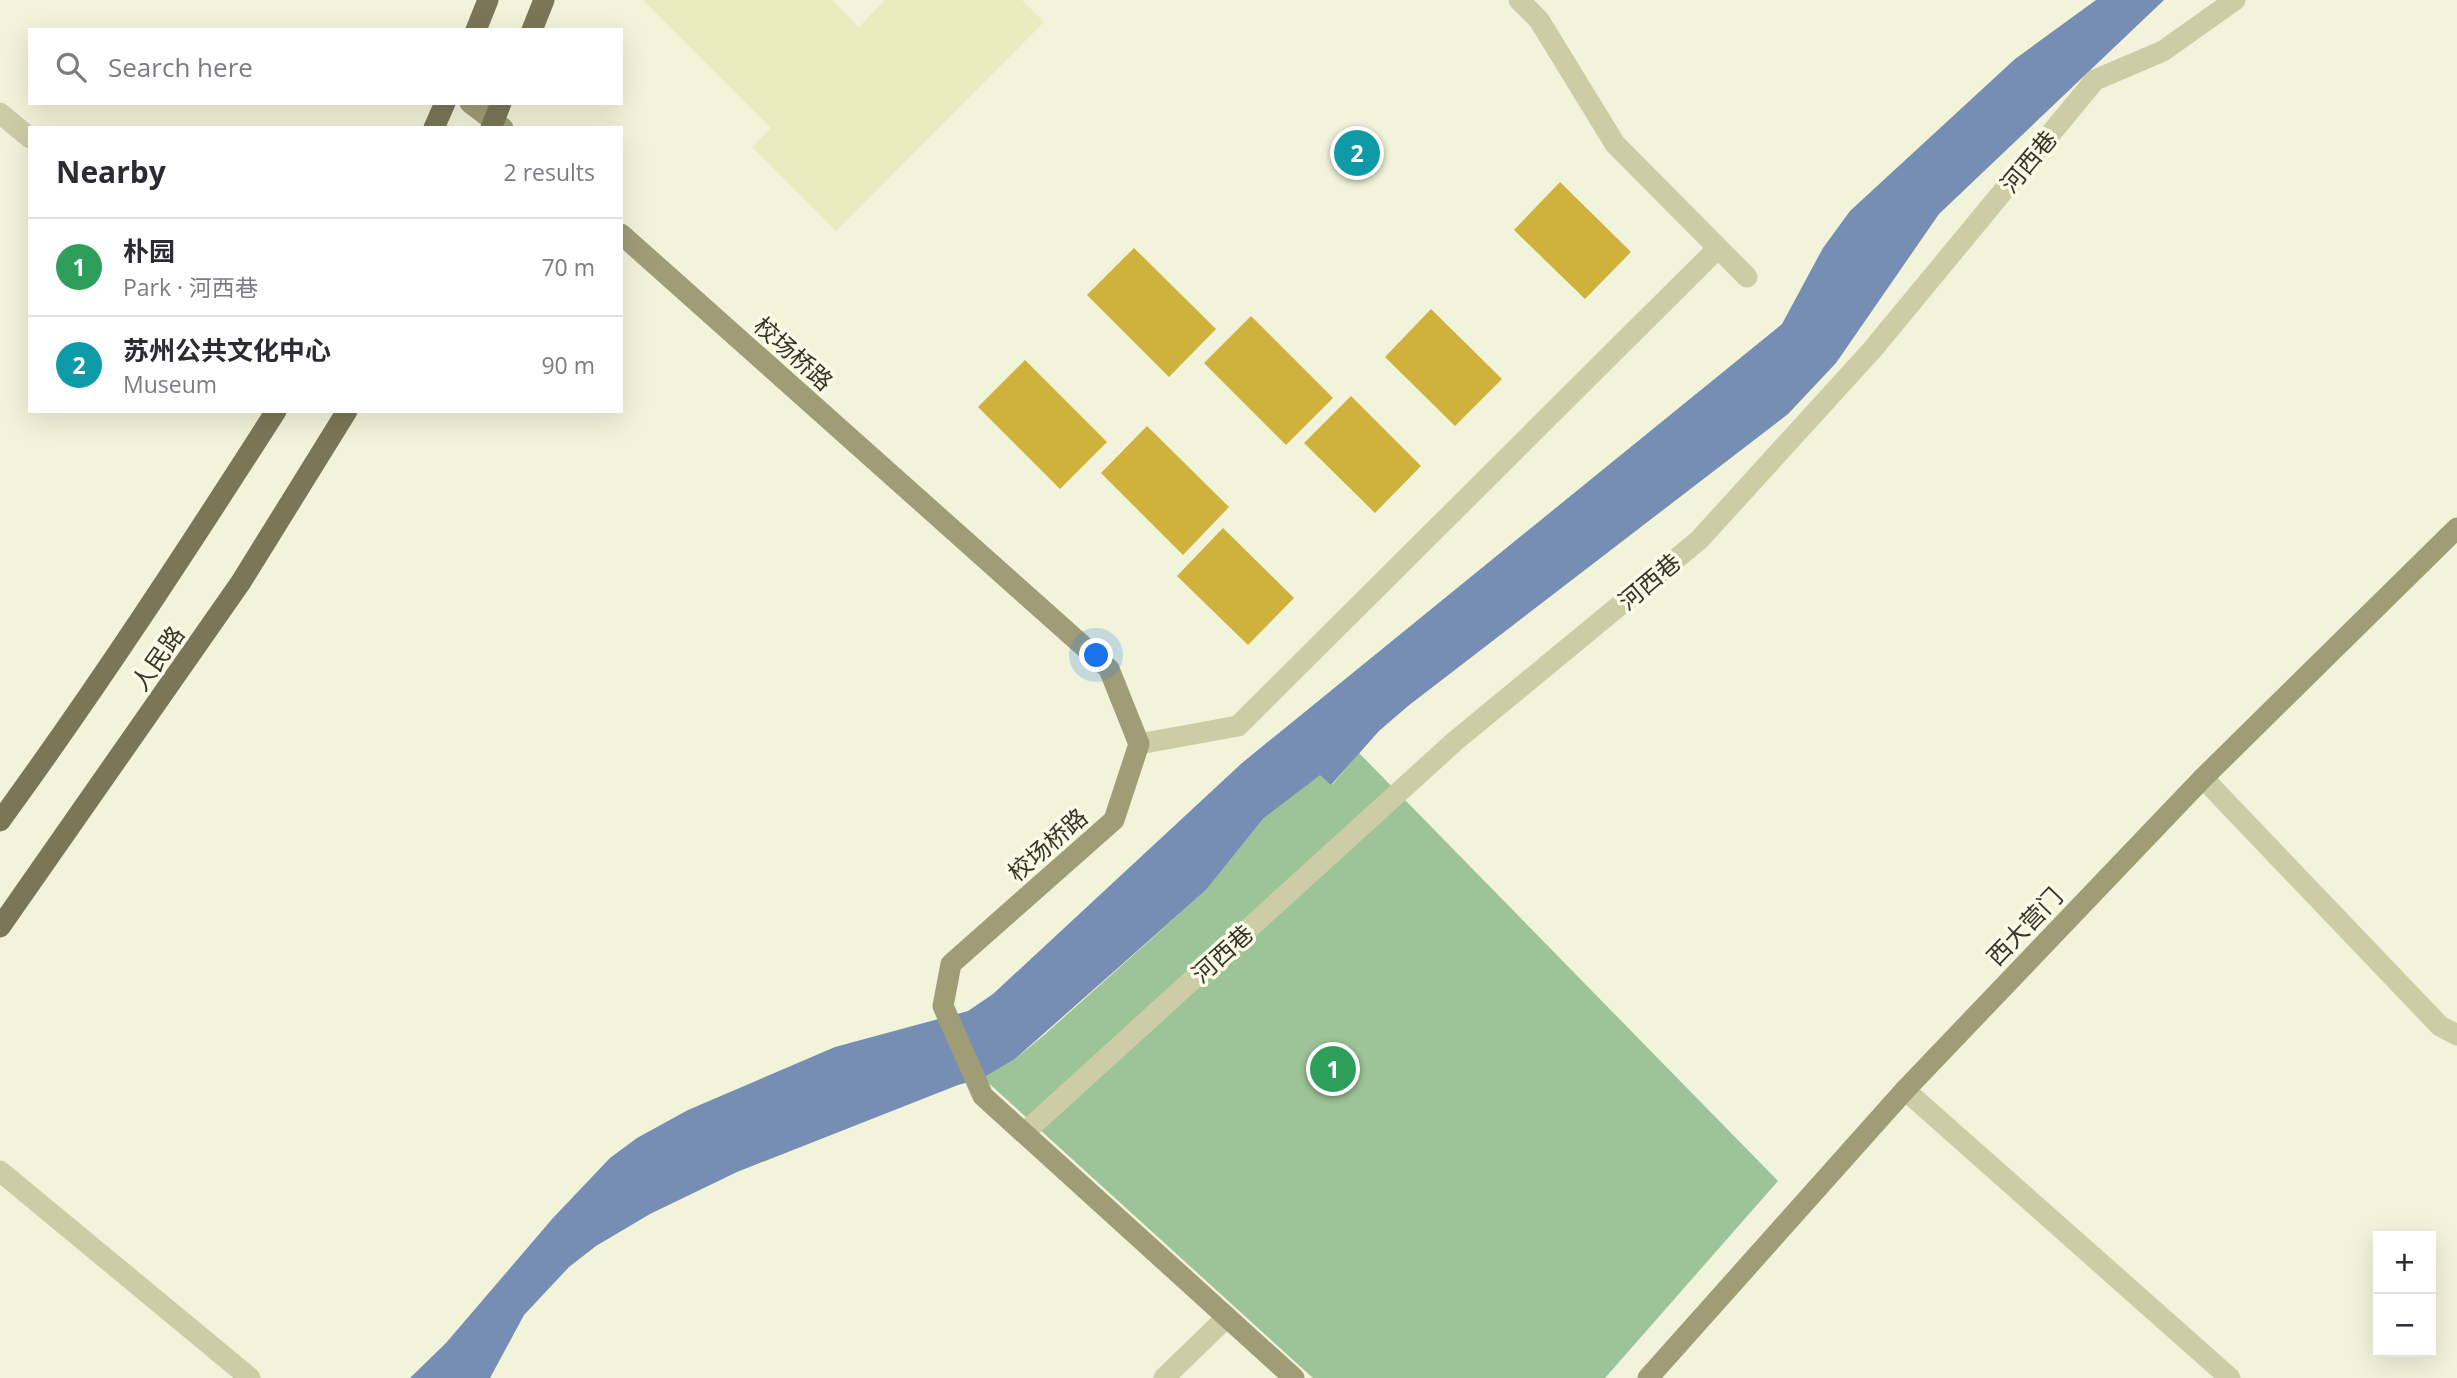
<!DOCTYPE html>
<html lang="en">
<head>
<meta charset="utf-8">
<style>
	:root { --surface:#fff; --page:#f7f7f7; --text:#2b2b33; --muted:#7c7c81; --line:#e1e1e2; --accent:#19325c }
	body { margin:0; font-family:"Open Sans","Noto Sans SC",sans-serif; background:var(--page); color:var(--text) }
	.controls { position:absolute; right:21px; bottom:21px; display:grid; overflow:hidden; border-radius:0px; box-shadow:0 7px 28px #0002 }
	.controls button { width:63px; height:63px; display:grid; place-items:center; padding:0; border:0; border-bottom:2px solid var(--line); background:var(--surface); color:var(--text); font:35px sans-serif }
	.you { position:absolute; left:1097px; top:656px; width:24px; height:24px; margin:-18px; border:5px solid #fff; border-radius:50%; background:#1a73e8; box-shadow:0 0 0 10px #1a73e833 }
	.badge { display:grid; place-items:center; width:46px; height:46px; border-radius:50%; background:var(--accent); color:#fff; font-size:23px; font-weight:700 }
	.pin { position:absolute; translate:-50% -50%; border:4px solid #fff; box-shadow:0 2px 7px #0006 }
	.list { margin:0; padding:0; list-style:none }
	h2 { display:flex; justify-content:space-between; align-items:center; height:91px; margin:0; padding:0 28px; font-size:30px }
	h2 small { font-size:23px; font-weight:400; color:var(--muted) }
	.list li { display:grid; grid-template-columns:46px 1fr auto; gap:21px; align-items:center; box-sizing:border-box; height:98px; padding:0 28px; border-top:2px solid var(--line) }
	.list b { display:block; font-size:26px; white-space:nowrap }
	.list p { margin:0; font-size:23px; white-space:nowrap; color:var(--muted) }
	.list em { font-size:23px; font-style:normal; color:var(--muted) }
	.icon { flex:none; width:38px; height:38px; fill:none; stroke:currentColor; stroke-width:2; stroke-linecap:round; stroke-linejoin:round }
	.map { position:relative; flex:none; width:2457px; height:1378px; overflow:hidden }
	.search { position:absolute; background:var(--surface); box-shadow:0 7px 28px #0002; left:28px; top:28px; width:595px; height:77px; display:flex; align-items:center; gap:18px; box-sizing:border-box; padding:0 24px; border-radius:0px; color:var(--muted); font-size:26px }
	.panel { position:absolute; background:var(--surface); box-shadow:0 7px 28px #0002; left:28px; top:126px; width:595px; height:287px; border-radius:0px }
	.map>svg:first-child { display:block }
	.green { fill:#9dc398 }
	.plaza { fill:#e7edbf }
	.water { fill:#768eb3 }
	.building { fill:#cfb23c }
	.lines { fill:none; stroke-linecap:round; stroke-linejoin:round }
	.lane { stroke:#cccca5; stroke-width:21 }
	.street { stroke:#cccca5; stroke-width:21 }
	.secondary { stroke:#a09d76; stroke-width:21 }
	.primary { stroke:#7b7756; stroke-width:21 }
	.labels { text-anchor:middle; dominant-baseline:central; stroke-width:7; stroke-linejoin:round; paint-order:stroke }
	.street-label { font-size:24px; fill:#373527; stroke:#f9fbe6 }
</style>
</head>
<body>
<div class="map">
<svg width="2457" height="1378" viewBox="0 0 2457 1378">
	<rect width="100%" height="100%" fill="#f1f3da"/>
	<!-- green -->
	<path class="green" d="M 1359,753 L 1778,1181 L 1605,1378 L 1313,1378 L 983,1078 L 1015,1059 L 1043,1036 L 1206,890 L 1263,819 L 1320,774 L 1332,785 Z"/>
	<!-- plaza -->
	<path class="plaza" d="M 643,0 L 832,0 L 859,27 L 885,0 L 1022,0 L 1044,22 L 836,231 L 752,147 L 771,128 Z"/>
	<!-- water -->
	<path class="water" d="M 2096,0 L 2164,0 L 1939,214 L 1836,363 L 1788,414 L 1408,706 L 1379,731 L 1331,785 L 1320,775 L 1263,819 L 1206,890 L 1015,1059 L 983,1078 L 958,1085 L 737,1172 L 650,1214 L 596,1246 L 569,1267 L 524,1315 L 490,1378 L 410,1378 L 446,1343 L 553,1218 L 610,1158 L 637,1138 L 688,1110 L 835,1047 L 968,1011 L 993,994 L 1242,763 L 1782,324 L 1823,248 L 1850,211 L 2015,59 Z"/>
	<!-- building -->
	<path class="building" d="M 1560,182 L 1631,252 L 1585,299 L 1514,230 Z
		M 1134,248 L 1216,329 L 1169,377 L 1087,295 Z
		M 1431,309 L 1502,379 L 1455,426 L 1385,357 Z
		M 1251,316 L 1333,398 L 1286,445 L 1204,363 Z
		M 1025,360 L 1107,442 L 1060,489 L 978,407 Z
		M 1351,396 L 1421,466 L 1375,513 L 1304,443 Z
		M 1147,426 L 1229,507 L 1183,555 L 1101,473 Z
		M 1223,528 L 1294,598 L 1248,645 L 1177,576 Z"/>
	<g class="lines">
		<!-- lane -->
		<path class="lane" d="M 1519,0 L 1539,20 L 1615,144 L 1747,277
			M 1139,744 L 1238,726 L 1718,248"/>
		<!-- street -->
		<path class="street" d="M 0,113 L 30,138
			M 2203,778 L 2440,1026 L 2457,1035
			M 1905,1090 L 2230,1378
			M 1024,1133 L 1454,742 L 1699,540 L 1872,350 L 2095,80 L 2163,51 L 2235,0
			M 0,1171 L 250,1378
			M 1164,1378 L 1227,1317"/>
		<!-- secondary -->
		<path class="secondary" d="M 470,103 L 503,128
			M 621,234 L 1109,669 L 1139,744 L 1114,820 L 951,964 L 943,1006 L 983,1096 L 1294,1378
			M 1648,1378 L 1905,1090 L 2203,778 L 2457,528"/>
		<!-- primary -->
		<path class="primary" d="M 476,30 L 488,0
			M 532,30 L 544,0
			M 434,128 L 445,103
			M 491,128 L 501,103
			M 0,821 C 97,688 187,550 276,411
			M 0,927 L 241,582 L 347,411"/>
	</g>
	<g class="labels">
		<!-- street labels -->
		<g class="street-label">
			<text transform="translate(2028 161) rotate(-50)">河西巷</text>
			<text transform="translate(794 353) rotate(42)">校场桥路</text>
			<text transform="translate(1649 581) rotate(-40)">河西巷</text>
			<text transform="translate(157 658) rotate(-55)">人民路</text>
			<text transform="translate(1047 844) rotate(-41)">校场桥路</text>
			<text transform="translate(2024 926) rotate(-46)">西大营门</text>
			<text transform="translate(1222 953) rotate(-42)">河西巷</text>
		</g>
	</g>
</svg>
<div class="controls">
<button>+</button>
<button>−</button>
</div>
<div class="you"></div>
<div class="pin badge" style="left:1333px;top:1069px;background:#2e9e5b">1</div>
<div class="pin badge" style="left:1357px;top:153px;background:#0f9aa8">2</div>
<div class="search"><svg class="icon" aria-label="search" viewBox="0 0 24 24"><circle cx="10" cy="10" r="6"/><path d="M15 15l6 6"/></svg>Search here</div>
<section class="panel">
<h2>Nearby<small>2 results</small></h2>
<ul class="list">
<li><span class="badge" style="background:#2e9e5b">1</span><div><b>朴园</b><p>Park · 河西巷</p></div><em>70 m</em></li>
<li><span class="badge" style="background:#0f9aa8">2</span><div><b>苏州公共文化中心</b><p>Museum</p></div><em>90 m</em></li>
</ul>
</section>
</div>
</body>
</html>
